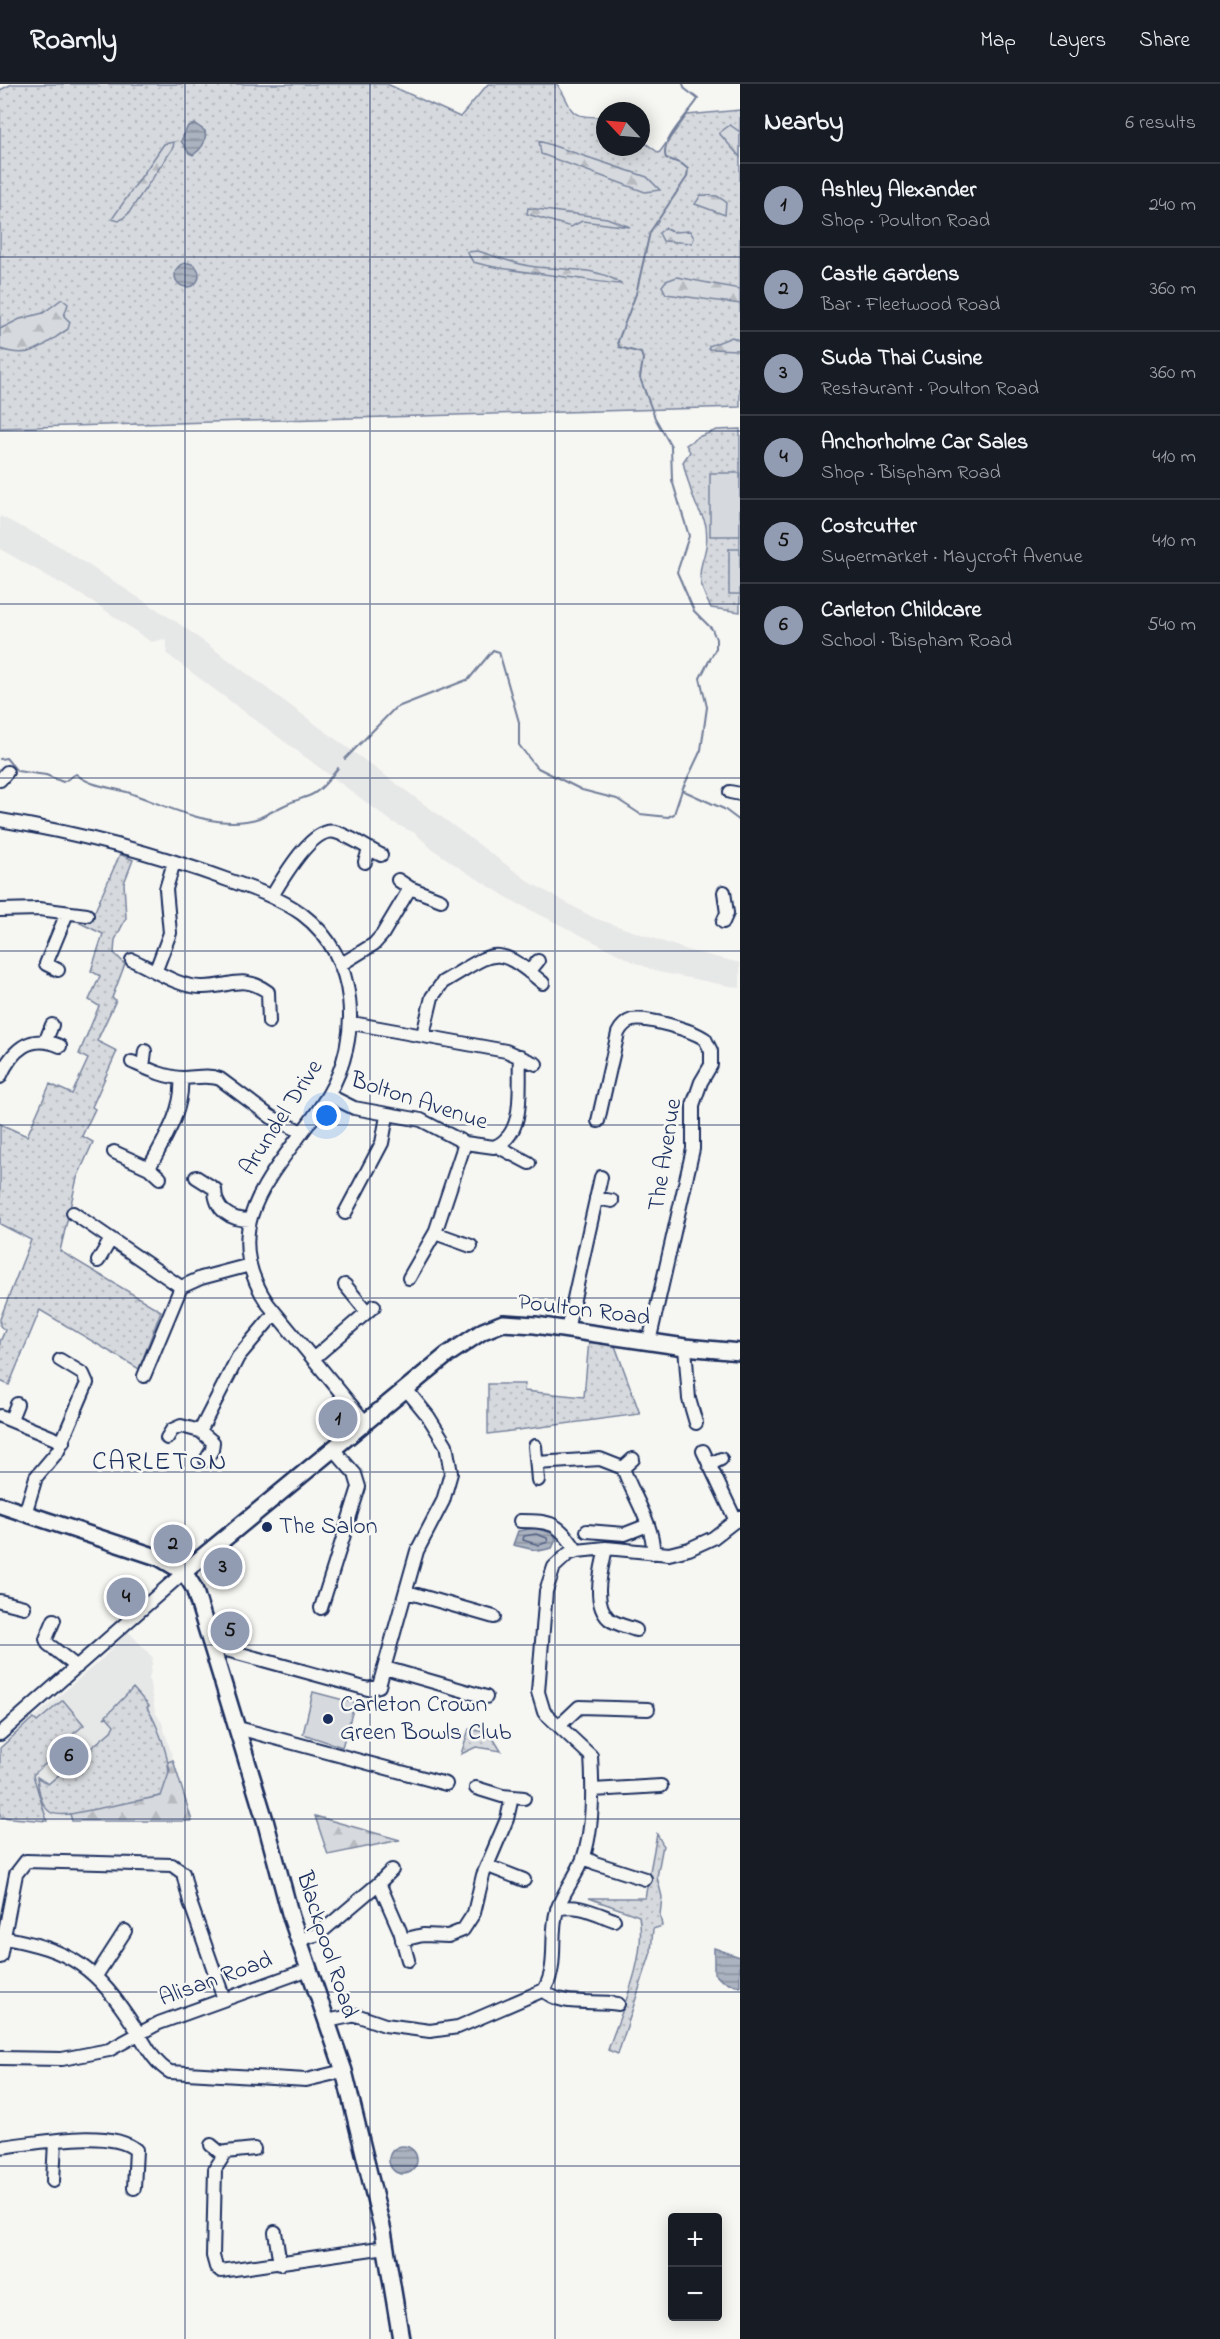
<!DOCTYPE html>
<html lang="en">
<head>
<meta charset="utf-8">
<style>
	:root { --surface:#171b24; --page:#20242c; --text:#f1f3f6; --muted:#9ea1a6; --line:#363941; --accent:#919bb2 }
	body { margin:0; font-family:"Indie Flower",sans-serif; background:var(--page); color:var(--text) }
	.controls { position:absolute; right:18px; bottom:18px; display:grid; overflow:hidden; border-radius:6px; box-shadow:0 3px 15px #0003 }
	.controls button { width:54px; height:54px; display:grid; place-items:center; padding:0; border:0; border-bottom:2px solid var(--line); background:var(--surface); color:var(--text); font:30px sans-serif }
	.compass { position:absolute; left:596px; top:18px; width:54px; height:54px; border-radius:50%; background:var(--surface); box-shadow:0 3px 15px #0003; rotate:296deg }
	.you { position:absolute; left:327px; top:1032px; width:21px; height:21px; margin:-15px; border:4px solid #fff; border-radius:50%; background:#1a73e8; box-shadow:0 0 0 9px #1a73e833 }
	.badge { display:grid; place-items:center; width:39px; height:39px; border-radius:50%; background:var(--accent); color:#111; font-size:20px; font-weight:700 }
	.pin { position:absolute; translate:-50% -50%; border:3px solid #fff; box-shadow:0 2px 6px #0006 }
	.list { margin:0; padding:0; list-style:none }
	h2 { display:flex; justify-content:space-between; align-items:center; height:78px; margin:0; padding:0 24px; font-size:26px }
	h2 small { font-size:20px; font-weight:400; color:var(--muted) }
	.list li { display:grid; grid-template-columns:39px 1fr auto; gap:18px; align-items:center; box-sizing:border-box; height:84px; padding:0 24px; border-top:2px solid var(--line) }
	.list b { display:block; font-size:22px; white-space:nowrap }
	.list p { margin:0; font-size:20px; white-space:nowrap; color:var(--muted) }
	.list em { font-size:20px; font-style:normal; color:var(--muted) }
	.map { position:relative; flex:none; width:740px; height:2255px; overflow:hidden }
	header { display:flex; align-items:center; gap:36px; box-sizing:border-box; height:84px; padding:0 30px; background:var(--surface); border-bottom:2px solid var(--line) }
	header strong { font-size:28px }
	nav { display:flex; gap:33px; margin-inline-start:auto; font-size:21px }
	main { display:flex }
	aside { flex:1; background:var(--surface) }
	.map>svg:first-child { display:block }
	.built { fill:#e6e7e7 }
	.green { fill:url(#green-dots); stroke:#78849e; stroke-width:1.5 }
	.forest { fill:url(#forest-firs); stroke:#78849e; stroke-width:1.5 }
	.pitch { fill:#d6d9dd; stroke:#78849e; stroke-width:1.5 }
	.water { fill:url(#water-rules); stroke:#717e99; stroke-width:1.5 }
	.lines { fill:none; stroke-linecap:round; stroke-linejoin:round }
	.shore { stroke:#556385; stroke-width:1.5 }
	.stream { stroke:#717e99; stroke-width:2 }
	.minor-casing { stroke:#1b2f5e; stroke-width:16 }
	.major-casing { stroke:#1b2f5e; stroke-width:20 }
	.minor { stroke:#f6f6f2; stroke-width:12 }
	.major { stroke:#f6f6f2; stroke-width:15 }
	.grid { fill:none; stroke:#1b2f5e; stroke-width:1.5; stroke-opacity:0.55 }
	.poi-dot { fill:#1b2f5e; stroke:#f6f6f2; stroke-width:2 }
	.labels { text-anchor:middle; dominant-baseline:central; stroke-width:5; stroke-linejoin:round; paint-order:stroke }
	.street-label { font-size:24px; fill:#1b2f5e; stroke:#f6f6f2 }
	.poi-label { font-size:24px; fill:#1b2f5e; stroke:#f6f6f2; text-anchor:start }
	.quarter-label { font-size:27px; letter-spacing:1.5px; fill:#1b2f5e; stroke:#f6f6f2 }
</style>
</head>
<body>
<header>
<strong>Roamly</strong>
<nav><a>Map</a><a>Layers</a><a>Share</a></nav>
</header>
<main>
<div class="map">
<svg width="740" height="2255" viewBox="0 0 740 2255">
	<defs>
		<pattern id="green-dots" width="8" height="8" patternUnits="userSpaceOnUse" patternTransform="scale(1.5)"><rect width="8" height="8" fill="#d6d9dd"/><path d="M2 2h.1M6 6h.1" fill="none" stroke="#b7bbc0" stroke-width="1.8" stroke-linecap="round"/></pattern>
		<pattern id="forest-firs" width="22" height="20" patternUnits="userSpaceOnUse" patternTransform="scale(1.5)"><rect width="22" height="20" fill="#d6d9dd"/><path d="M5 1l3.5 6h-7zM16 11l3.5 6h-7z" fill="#b7bbc0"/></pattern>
		<pattern id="water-rules" width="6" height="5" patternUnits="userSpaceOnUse" patternTransform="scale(1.5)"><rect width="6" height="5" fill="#abb2c0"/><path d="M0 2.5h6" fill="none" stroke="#8a919f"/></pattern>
	</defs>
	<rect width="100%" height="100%" fill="#f6f6f2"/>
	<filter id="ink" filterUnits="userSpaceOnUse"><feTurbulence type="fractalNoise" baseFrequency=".0167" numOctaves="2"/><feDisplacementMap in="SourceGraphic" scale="12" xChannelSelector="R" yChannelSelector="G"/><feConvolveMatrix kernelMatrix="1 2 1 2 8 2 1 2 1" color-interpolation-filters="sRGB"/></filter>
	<g filter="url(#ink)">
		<!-- built -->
		<path class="built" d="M 0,432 L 57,461 L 181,541 L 531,799 L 594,834 L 690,867 L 740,879 L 740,904 L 659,888 L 636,879 L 513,817 L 463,786 L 431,764 L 415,749 L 394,739 L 167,570 L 167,558 L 164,555 L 151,558 L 92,517 L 0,465 Z
			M 128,1547 L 153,1574 L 149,1595 L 155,1628 L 162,1639 L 192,1737 L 47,1737 L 20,1646 L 105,1572 Z"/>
		<!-- green -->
		<path class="green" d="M 12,0 L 387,0 L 460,33 L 488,0 L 557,0 C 577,27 562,33 605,33 L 605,63 L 641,63 L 641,56 L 659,69 L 687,31 L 740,26 L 740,323 L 0,344 L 0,6 Z
			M 740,345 L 740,528 L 711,524 C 687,480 711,480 706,443 C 705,433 698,427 695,418 C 690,405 686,391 683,378 L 690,368 L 686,361 L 698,353 L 717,346 Z
			M 120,770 L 133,776 L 124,799 L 126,834 L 115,856 L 114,869 L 125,880 L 112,914 L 116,916 L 97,957 L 117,967 L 92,1023 L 95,1025 L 82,1052 L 93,1058 L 77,1094 L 60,1167 L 161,1227 L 139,1285 L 40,1226 L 9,1301 L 0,1297 L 0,1258 L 5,1246 L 0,1242 L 0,1235 L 31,1156 L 0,1140 L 0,1040 L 27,1052 L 50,1000 L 72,1010 L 88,975 L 79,970 L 99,922 L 89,916 L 100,892 L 91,887 L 103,850 L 80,839 L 86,838 L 90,826 L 95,827 Z
			M 589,1256 L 614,1259 L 640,1330 L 488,1350 L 488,1300 L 525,1300 L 524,1307 L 584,1313 Z
			M 133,1604 L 149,1622 L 147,1624 C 159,1642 180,1695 161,1712 C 140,1716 64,1738 50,1728 C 41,1722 38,1703 37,1693 L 48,1700 L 111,1647 L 114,1641 L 107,1633 L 104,1634 Z
			M 63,1616 L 84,1641 L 71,1652 L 73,1655 L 33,1691 L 47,1737 L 0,1733 L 0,1664 L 33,1634 L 37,1638 Z
			M 469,1645 L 490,1649 L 501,1667 L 476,1663 L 461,1670 Z
			M 657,1750 L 663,1761 L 657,1793 L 662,1813 L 660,1831 L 662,1842 L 653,1845 L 651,1868 L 618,1970 L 608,1966 C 622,1924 647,1876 639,1832 L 589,1814 L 645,1814 Z"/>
		<!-- forest -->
		<path class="forest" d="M 730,41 L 740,48 L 740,73 L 719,49 Z
			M 539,57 L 647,93 L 660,106 L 645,108 L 541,70 Z
			M 174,58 L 173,64 L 128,130 L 119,137 L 112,135 L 164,60 Z
			M 701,111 L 717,112 L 726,118 L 725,131 L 695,120 Z
			M 528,124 L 607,134 L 630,143 L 582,137 L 571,143 L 527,130 Z
			M 665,144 L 674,148 L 690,147 L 694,154 L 692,159 L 663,157 L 659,149 Z
			M 478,167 C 495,172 512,179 529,182 C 558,187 597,181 621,200 C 602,199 585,195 566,193 C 534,188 504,187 473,178 L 467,168 Z
			M 677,193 L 740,205 L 740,220 L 666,210 L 662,202 L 666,197 Z
			M 62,215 L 68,220 L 64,232 L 70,238 L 68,245 C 43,261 33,276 0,265 L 0,245 L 20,235 L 43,229 Z
			M 732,253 L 740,257 L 740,266 L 709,265 L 709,262 Z
			M 173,1676 L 192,1737 L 72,1737 L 70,1730 L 161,1712 L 170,1686 L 168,1678 Z
			M 315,1732 L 400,1756 L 328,1771 Z"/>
		<!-- pitch -->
		<path class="pitch" d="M 710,389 L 740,389 L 740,452 L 710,452 Z
			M 729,465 L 740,465 L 740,510 L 729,510 Z
			M 313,1608 L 355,1619 L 342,1663 L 303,1650 Z"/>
		<!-- water -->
		<path class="water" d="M 195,40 L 205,47 C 207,58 202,65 193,71 L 189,69 L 181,57 L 188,42 Z
			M175 191a12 12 0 1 1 24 0a12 12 0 1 1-24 0Z
			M 536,1444 L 554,1450 L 556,1456 L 552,1464 L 539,1467 L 513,1461 L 518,1447 Z
			M 714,1864 L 740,1873 L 740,1903 L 721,1896 L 714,1889 Z
			M389 2076a14 14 0 1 1 28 0a14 14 0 1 1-28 0Z"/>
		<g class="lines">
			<!-- shore -->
			<path class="shore" d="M 536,1450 L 547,1454 L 548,1458 L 539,1461 L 523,1456 L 524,1452 Z"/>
			<!-- stream -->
			<path class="stream" d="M 683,0 L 685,5 L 698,15 C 690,29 659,57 666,74 L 682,80 L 688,85 L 687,93 L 650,148 L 636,210 L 618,257 L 619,263 L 641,269 L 643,275 L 640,294 L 655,334 L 671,362 L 672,396 L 689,452 L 677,488 L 694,527 L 712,545 L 716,555 L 716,564 L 700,594 L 707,623 L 701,666 L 682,706 L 724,725 L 740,737
				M 0,675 L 6,674 L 17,687 L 46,691 L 63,698 L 76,690 C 91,703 112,703 130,709 C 169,723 217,748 259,734 C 268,730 278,724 287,720 C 296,716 305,714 313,710 C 323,705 331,693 338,684
				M 345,675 L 395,624 L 469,595 L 493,566 L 499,568 L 519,638 L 519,661 L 536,683 L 582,706 L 617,715 L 640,730 L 668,733 L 674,730 L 682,706"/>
			<!-- minor casing -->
			<g class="minor-casing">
				<path id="minor" d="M 0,696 L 7,688
					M 730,708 L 740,710
					M 0,736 C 78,749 154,769 228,796 C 254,805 280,814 302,830 C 359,873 362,954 328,1011 C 287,1079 210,1134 268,1220 L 365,1338
					M 365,778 L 369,766
					M 398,796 L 410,804
					M 272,812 C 282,796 312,742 335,748 C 350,752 367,764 381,771
					M 0,826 L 39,825 L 87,831
					M 723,838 L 727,829 L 724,808
					M 132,876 C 153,885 178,903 201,903 C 229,904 242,889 268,908 L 269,938
					M 340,881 L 374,860 L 382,851 L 410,804 L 441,816
					M 58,886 L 46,880 L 67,829
					M 156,886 L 170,849 L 166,805 L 174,778
					M 529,888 L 538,877
					M 352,939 L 506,967 L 536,980
					M 423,951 L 432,913 L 443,898 C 495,868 494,858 543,899
					M 46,956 L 52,941
					M 132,978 C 148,985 164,993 182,994 C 195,994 207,990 220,995 L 271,1033 L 302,1048
					M 143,983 L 145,967
					M 0,993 C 12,966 30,949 60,962
					M 328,1011 L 354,1024 L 421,1036 L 465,1059 L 494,1063 C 527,1050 518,1002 520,972
					M 598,1037 L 618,949 C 621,943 626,938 632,936 C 647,933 692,946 705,955 L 711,967 L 711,981 L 701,998 L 693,1021 L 693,1065 L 649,1258
					M 497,1062 L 529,1079
					M 114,1068 L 149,1084 L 160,1094
					M 149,1084 C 164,1056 184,1026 181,994
					M 196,1093 L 215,1105 C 215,1126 230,1136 250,1136
					M 596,1114 L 612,1117
					M 73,1129 L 181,1203
					M 345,1129 L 382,1059 L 387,1032
					M 435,1149 L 471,1162
					M 98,1177 L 111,1155
					M 409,1194 L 435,1149 L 465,1059
					M 345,1201 L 367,1228
					M 567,1246 L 601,1093
					M 685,1263 L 689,1315 L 696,1339
					M 314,1274 L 374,1222
					M 144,1292 L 181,1203 L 201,1194 L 250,1181
					M 0,1332 L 63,1358
					M 11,1335 L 17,1320
					M 200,1347 L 238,1273 L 275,1229
					M 167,1354 L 172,1346 L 181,1342 L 200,1347 L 213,1358 L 212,1366 L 206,1376
					M 535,1362 L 538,1396
					M 703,1367 L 736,1437
					M 537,1379 L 600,1375 L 623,1384 C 632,1410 655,1443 653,1469
					M 709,1381 L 721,1375
					M 623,1384 L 633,1375
					M 25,1430 L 36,1393 L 58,1367 L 87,1299 L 83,1290 L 60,1276
					M 520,1437 C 553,1437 558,1439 577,1467
					M 587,1447 L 625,1450 L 648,1441
					M 606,1464 C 602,1484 591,1518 609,1535 C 615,1540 628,1543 636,1546
					M 407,1508 L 494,1533
					M 0,1517 L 24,1523
					M 321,1524 L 359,1403 L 355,1390 L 333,1365
					M 54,1536 L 46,1555 L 48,1560 L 77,1583
					M 212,1562 L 368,1605 L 379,1602 L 417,1467 L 443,1417 L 451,1389 L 446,1361 L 428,1332 L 406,1305
					M 385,1584 L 486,1613
					M 560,1641 L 579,1623 L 648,1625
					M 238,1644 L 446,1700
					M 0,1650 L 184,1488
					M 476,1704 L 502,1712 L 524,1714
					M 593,1706 L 661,1702
					M 584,1773 L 595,1779 L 645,1795
					M 488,1782 L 524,1796
					M 379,1799 L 392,1786
					M 557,1825 C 577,1819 595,1829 614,1836
					M 0,1853 C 73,1866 96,1883 136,1945 C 145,1960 154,1979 170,1988 L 306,1996 L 344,1987
					M 298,1856 L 319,1850 L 379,1799 L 400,1847 L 408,1876
					M 402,1856 L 423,1851 L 448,1852 L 463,1846 L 474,1829 L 483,1791 L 507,1735 L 512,1713
					M 0,1873 L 16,1790 L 26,1777 L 172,1781 L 183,1789 L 190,1818 L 224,1915
					M 96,1892 L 125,1847
					M 544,1906 C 559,1924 596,1915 618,1920
					M 327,1937 L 356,1931 L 385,1941 L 430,1947 L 458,1943 L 544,1906 C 559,1881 549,1853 557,1826 C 563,1807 578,1791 584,1772 C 593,1743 593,1702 591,1672 L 544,1628 L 538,1608 L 546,1507 L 554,1483 L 568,1470 L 577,1467 L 606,1464 L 669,1470 L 689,1465 L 713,1454 L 740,1433
					M 0,1974 L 62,1975 L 109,1966 L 159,1939 L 309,1885
					M 211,2061 L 223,2071
					M 0,2063 C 33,2060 110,2043 136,2066 L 134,2104
					M 254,2065 L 226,2068 L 215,2085 L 213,2172 L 216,2183 L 221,2187 L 386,2163
					M 53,2097 L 55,2057
					M 275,2148 L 280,2180"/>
			</g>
			<!-- major casing -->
			<g class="major-casing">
				<path id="major" d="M 0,1421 L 160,1474 L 184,1488 L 194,1504 L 265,1736 L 291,1833 L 344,1987 L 383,2147 L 401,2255
					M 184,1488 L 447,1271 L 483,1247 L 503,1239 L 535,1241 L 685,1263 L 740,1268"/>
			</g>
			<!-- minor -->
			<use href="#minor" class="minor"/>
			<!-- major -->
			<use href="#major" class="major"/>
		</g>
	</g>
	<!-- grid -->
	<path class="grid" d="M 185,0 L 185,2255M 370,0 L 370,2255M 555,0 L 555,2255M 0,173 L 740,173M 0,347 L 740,347M 0,520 L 740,520M 0,694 L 740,694M 0,867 L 740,867M 0,1041 L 740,1041M 0,1214 L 740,1214M 0,1388 L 740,1388M 0,1561 L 740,1561M 0,1735 L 740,1735M 0,1908 L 740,1908M 0,2082 L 740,2082"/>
	<!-- markers -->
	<g class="poi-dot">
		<circle cx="267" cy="1443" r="6"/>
		<circle cx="328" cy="1635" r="6"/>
	</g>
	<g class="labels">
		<!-- street labels -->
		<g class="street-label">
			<text transform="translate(419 1018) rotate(18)">Bolton Avenue</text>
			<text transform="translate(282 1034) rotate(-57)">Arundel Drive</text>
			<text transform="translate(666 1071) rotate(-81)">The Avenue</text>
			<text transform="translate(584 1227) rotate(7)">Poulton Road</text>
			<text transform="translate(326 1861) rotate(72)">Blackpool Road</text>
			<text transform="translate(216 1896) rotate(-20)">Alisan Road</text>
		</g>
		<!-- poi labels -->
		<g class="poi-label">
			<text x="279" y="1443">The Salon</text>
			<text x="340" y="1621">Carleton Crown<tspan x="340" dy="28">Green Bowls Club</tspan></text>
		</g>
		<!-- quarter labels -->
		<g class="quarter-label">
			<text x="160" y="1378">CARLETON</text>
		</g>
	</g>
</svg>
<div class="controls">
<button>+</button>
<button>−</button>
</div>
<svg class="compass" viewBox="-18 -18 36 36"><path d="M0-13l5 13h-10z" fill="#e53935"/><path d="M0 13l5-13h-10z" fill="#9ea1a6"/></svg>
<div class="you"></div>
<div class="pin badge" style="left:338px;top:1335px">1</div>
<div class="pin badge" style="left:173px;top:1460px">2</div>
<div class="pin badge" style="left:223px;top:1483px">3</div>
<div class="pin badge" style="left:126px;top:1513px">4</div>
<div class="pin badge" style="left:230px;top:1547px">5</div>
<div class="pin badge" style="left:69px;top:1672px">6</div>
</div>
<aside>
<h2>Nearby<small>6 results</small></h2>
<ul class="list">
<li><span class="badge">1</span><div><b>Ashley Alexander</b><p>Shop · Poulton Road</p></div><em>240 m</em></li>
<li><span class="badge">2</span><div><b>Castle Gardens</b><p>Bar · Fleetwood Road</p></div><em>360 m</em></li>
<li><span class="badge">3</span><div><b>Suda Thai Cusine</b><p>Restaurant · Poulton Road</p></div><em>360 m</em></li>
<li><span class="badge">4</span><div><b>Anchorholme Car Sales</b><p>Shop · Bispham Road</p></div><em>410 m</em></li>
<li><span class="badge">5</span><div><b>Costcutter</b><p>Supermarket · Maycroft Avenue</p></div><em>410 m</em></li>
<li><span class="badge">6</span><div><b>Carleton Childcare</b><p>School · Bispham Road</p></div><em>540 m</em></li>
</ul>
</aside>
</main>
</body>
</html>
